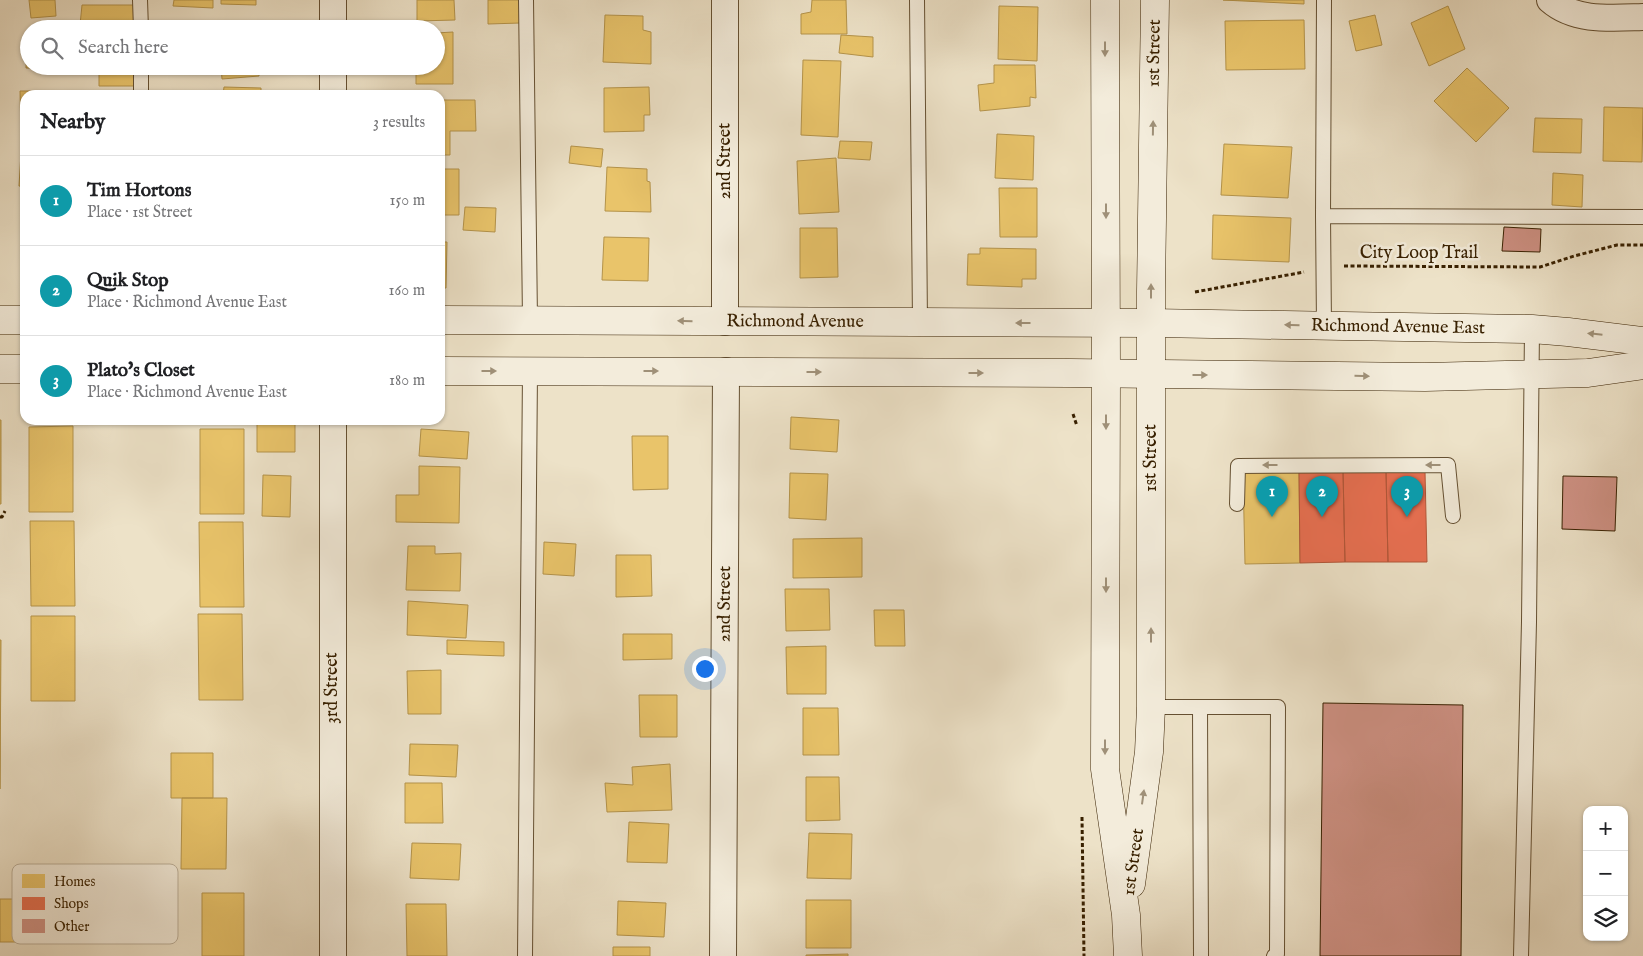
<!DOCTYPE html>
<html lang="en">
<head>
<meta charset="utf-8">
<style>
	:root { --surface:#fff; --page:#f2f2f2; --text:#202124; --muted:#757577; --line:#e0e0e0; --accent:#8f2418 }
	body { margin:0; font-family:"IM FELL English",serif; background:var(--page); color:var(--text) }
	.controls { position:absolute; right:15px; bottom:15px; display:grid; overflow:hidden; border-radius:10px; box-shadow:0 1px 4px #0004 }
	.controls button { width:45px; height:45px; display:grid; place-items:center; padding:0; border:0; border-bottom:1px solid var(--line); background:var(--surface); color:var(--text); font:25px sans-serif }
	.you { position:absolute; left:704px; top:668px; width:18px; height:18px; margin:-12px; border:4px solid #fff; border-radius:50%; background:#1a73e8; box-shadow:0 0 0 8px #1a73e833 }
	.badge { display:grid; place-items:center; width:32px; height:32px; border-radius:50%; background:var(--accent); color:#fff; font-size:16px; font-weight:700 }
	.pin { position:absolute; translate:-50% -41px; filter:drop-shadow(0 1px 2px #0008) }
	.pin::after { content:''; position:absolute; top:26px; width:18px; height:15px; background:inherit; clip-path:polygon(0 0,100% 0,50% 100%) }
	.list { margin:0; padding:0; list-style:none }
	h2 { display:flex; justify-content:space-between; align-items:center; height:65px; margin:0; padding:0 20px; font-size:21px }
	h2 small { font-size:16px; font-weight:400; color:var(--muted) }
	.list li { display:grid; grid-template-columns:32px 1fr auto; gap:15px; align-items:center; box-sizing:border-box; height:90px; padding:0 20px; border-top:1px solid var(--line) }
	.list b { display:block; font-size:19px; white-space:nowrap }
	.list p { margin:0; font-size:16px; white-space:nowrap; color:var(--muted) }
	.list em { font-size:16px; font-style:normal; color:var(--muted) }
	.icon { flex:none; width:28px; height:28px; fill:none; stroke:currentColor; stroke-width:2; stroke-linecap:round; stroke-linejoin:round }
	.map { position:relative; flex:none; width:1643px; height:956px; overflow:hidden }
	.search { position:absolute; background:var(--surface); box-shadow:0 1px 4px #0004; left:20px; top:20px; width:425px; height:55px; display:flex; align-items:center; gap:12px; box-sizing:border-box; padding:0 18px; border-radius:28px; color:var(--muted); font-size:19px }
	.panel { position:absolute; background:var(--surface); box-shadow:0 1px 4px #0004; left:20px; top:90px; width:425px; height:335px; border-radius:15px }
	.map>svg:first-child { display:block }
	.homes { fill:#e9c46a; stroke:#b4934a }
	.shops { fill:#e76f51; stroke:#b25739 }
	.building { fill:#cf9184; stroke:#382000 }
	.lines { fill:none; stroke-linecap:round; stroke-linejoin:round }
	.lane-casing { stroke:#655032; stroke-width:16 }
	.street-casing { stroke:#655032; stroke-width:28 }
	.secondary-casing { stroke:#382000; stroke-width:29 }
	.path { stroke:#382000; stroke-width:3; stroke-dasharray:4 2.5; stroke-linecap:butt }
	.lane { stroke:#f3ecdb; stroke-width:14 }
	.street { stroke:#f3ecdb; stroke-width:26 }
	.secondary { stroke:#f3ecdb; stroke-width:28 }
	.oneway { fill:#9f9078 }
	.labels { text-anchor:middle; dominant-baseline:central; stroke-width:5; stroke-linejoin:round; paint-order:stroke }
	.street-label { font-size:18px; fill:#382000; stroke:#f3ecdb }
	.key { fill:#f3ecdb; stroke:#bbaf99; stroke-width:1 }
	.key-label { font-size:14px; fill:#382000 }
</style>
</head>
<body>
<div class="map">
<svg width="1643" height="956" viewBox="0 0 1643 956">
	<rect width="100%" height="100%" fill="#ede2c8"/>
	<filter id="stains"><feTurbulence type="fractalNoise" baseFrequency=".004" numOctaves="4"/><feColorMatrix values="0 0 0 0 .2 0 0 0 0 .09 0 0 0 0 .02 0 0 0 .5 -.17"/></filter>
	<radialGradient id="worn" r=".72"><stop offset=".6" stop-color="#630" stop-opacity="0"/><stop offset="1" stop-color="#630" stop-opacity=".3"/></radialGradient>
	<!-- homes -->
	<path class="homes" d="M 29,0 L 55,0 L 56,16 L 31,18 Z
		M 174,0 L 213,0 L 213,8 L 173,6 Z
		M 221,0 L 256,0 L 256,5 L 221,4 Z
		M 417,0 L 454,0 L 455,20 L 417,21 Z
		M 488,0 L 520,0 L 520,23 L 488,24 Z
		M 812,0 L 846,0 L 847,34 L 801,34 L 801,14 L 811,12 Z
		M 1223,0 L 1304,0 L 1304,4 Z
		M 82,5 L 134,5 L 134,25 L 80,25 Z
		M 999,6 L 1038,7 L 1037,61 L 998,59 Z
		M 1448,6 L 1465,49 L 1429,66 L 1411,23 Z
		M 605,15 L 643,16 L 643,30 L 651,32 L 651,64 L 603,62 Z
		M 1375,15 L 1382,45 L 1356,51 L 1349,21 Z
		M 1304,20 L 1305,69 L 1226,70 L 1225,21 Z
		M 27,32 L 29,32 L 29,66 L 63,66 L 63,69 L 26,68 Z
		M 453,32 L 453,84 L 416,84 L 416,66 L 436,66 L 436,33 Z
		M 841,35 L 873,37 L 873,57 L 839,53 Z
		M 803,60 L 841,61 L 838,137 L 801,135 Z
		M 994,65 L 1035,65 L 1036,98 L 1030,97 L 1030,106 L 980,111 L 978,85 L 994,83 Z
		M 99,66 L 134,66 L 135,86 L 99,86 Z
		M 221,66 L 259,66 L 259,76 L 222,79 Z
		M 1467,68 L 1509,108 L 1476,142 L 1434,101 Z
		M 224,87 L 261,88 L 261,95 L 223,95 Z
		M 649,87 L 650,115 L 644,115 L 644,131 L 604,132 L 604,88 Z
		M 20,91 L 56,91 L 56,95 L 25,95 L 25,133 L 21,133 Z
		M 442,100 L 475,100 L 476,131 L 450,131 L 450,155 L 440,155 L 440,106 L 442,106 Z
		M 1604,107 L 1643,108 L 1642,162 L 1603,161 Z
		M 1535,118 L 1582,119 L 1581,153 L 1533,152 Z
		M 997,134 L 1034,136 L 1033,180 L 995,178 Z
		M 840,141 L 872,142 L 870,160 L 838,158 Z
		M 1224,144 L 1292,147 L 1288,198 L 1221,195 Z
		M 571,146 L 603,149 L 601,167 L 569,163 Z
		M 21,153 L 25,153 L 25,187 L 19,186 Z
		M 836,158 L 839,212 L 799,214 L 797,161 Z
		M 607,167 L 647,169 L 647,181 L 650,182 L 651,212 L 605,211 Z
		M 440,169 L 459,169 L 459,215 L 440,215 Z
		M 1553,173 L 1583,175 L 1582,207 L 1552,205 Z
		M 999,188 L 1037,188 L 1037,237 L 1000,237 Z
		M 465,207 L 496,208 L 495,232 L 463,230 Z
		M 1213,215 L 1291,218 L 1289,262 L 1212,259 Z
		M 800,228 L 837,228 L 838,277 L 800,278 Z
		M 604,237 L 649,238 L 648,281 L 602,280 Z
		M 440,242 L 447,242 L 446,288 L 440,288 Z
		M 980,248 L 1036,249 L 1036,279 L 1022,279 L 1022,287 L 967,285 L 968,254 L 980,254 Z
		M 791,417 L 839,420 L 837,452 L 790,449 Z
		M 0,420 L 1,420 L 1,504 L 0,504 Z
		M 257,420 L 295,420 L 295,452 L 257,452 Z
		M 73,426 L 73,512 L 29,512 L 29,427 Z
		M 200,429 L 244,429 L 244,514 L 200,514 Z
		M 421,429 L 469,432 L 467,459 L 419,456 Z
		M 632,436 L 668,436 L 668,489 L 633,490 Z
		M 419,466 L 460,467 L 459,523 L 396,522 L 396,495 L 419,495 Z
		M 1299,471 L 1300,563 L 1245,564 L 1243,472 Z
		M 790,473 L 828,474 L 826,520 L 789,518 Z
		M 263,475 L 291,476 L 290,517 L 262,516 Z
		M 30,521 L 74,521 L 75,606 L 31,606 Z
		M 199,522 L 243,522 L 244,607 L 200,607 Z
		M 862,538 L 862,577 L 793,578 L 793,539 Z
		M 544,542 L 576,544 L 574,576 L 543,574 Z
		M 408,546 L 435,546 L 435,554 L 461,553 L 460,591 L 406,590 Z
		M 616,555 L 651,555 L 652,596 L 616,597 Z
		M 785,589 L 829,589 L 830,630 L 786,631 Z
		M 408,601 L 468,605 L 466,638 L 407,635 Z
		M 874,610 L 904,610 L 905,646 L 875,646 Z
		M 198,614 L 242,614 L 243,700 L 199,700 Z
		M 31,616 L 75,616 L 75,701 L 31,701 Z
		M 623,634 L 672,634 L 672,659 L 623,660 Z
		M 0,640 L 1,640 L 0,789 Z
		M 447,640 L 504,642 L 504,656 L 447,654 Z
		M 826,646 L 826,694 L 787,694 L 786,647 Z
		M 441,670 L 441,714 L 408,714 L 407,671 Z
		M 639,695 L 677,695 L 677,737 L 640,737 Z
		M 803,708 L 838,708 L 839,755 L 803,755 Z
		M 410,744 L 458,745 L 456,777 L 409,775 Z
		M 171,753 L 213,753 L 213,798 L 171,798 Z
		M 670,764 L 672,810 L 607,812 L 605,783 L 633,785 L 632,767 Z
		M 806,777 L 839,777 L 840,820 L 806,821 Z
		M 405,783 L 442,783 L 443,823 L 405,823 Z
		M 182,798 L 227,798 L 226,869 L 181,869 Z
		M 629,822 L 669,824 L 667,863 L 627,862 Z
		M 809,833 L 852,834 L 851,879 L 807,878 Z
		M 412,843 L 461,844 L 459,880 L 410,878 Z
		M 15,888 L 63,888 L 63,928 L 17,928 L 17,942 L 0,942 L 0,899 L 15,899 Z
		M 202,893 L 244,893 L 244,956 L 202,956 Z
		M 806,900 L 851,900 L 851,948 L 806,948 Z
		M 618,901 L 666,903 L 664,937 L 617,935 Z
		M 406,904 L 446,904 L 447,956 L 407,956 Z
		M 613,947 L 650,947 L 650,956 L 613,956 Z
		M 848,954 L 848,956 L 806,956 L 806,955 Z"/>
	<!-- shops -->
	<path class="shops" d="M 1299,471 L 1343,471 L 1345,562 L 1300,563 Z
		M 1343,471 L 1386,471 L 1388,562 L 1345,562 Z
		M 1386,471 L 1425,471 L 1427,562 L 1388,562 Z"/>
	<!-- building -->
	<path class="building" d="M 1504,227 L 1541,229 L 1540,252 L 1502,251 Z
		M 1563,476 L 1617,477 L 1615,531 L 1562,529 Z
		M 1323,703 L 1463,705 L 1461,956 L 1320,956 Z"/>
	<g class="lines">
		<!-- lane casing -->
		<g class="lane-casing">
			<path id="lane" d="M 140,0 L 141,29
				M 526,0 L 530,320
				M 917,0 L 920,323
				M 1324,0 L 1323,216 L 1643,217
				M 141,66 L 141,95
				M 1323,216 L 1324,326
				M 1237,504 L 1238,466 L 1448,465 L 1453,516
				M 1151,707 L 1278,707 L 1277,954 L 1274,956
				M 1200,707 L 1201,956
				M 525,956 L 530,371
				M 1521,956 L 1529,622 L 1532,329"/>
		</g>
		<!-- street casing -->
		<g class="street-casing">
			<g id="street">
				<path d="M 333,0 L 333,29"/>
				<path d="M 1550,0 C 1575,22 1612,18 1643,17"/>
				<path d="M 333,66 L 333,95"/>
				<path d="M 725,322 L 725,0"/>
				<path d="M 333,956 L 333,420"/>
				<path id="s1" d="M 723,956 L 726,371"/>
			</g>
		</g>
		<!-- secondary casing -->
		<g class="secondary-casing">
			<g id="secondary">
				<path d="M 1105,0 L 1106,373 L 1105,769 L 1126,915 L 1128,956"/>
				<path d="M 0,320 L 25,320"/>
				<path id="s2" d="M 440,320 L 1151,323 L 1343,326 L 1532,329 L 1568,332 L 1643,341"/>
				<path d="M 0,369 L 25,369"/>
				<path d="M 440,371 L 1071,373 L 1425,377 L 1588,373 L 1643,365"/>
				<path id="s3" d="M 1131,884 L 1149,752 L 1151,707 L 1151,292 L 1155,0"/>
			</g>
		</g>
		<!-- path -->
		<path class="path" d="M 1344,266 L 1540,267 L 1574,256 L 1617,245 L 1643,245
			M 1195,292 L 1304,272
			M 1073,414 L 1077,426
			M 0,517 L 2,517 L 5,511
			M 1082,817 L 1084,956"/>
		<!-- lane -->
		<use href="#lane" class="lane"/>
		<!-- street -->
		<use href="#street" class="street"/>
		<!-- secondary -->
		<use href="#secondary" class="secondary"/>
	</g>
	<!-- one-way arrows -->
	<defs><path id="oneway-solid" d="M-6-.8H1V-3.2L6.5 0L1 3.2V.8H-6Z" transform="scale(1.25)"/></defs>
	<g class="oneway">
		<use href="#oneway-solid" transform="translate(1105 49) rotate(90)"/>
		<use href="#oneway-solid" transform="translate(1153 128) rotate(-89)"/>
		<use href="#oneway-solid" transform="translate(1106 211) rotate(90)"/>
		<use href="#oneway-solid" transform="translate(1151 291) rotate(-90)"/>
		<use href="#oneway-solid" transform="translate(685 321) rotate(-179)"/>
		<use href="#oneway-solid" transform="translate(1023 323) rotate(-180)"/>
		<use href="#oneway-solid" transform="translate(1292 325) rotate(-179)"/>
		<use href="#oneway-solid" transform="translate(1595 334) rotate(-174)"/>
		<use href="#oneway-solid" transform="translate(489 371)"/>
		<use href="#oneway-solid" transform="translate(651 371)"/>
		<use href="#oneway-solid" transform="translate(814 372)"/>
		<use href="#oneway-solid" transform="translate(976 373)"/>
		<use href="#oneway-solid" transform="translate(1200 375)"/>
		<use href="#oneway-solid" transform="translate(1362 376) rotate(1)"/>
		<use href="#oneway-solid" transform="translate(1106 422) rotate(90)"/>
		<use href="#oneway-solid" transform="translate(1270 465) rotate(180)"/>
		<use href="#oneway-solid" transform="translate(1433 465) rotate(180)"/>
		<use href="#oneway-solid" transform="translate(1106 585) rotate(90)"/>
		<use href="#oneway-solid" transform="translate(1151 635) rotate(-90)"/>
		<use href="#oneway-solid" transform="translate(1105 747) rotate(90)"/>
		<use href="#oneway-solid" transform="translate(1143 797) rotate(-82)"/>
	</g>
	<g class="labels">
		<!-- street labels -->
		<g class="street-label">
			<text stroke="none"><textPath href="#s3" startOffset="832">1st Street</textPath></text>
			<text transform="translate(725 161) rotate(-90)">2nd Street</text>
			<text x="1419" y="253">City Loop Trail</text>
			<text stroke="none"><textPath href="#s2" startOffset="355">Richmond Avenue</textPath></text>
			<text stroke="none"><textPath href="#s2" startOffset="958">Richmond Avenue East</textPath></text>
			<text transform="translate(1151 458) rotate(-90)">1st Street</text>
			<text stroke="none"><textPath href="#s1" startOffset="352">2nd Street</textPath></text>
			<text transform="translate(332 688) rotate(-90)">3rd Street</text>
			<text transform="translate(1134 862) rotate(-82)">1st Street</text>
		</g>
	</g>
	<!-- legend -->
	<rect x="12" y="864" width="166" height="80" rx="8" class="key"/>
	<rect x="22" y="874" width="23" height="14" fill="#e9c46a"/>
	<rect x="22" y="897" width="23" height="13" fill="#e76f51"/>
	<rect x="22" y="919" width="23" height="14" fill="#cf9184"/>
	<g class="key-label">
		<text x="54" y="886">Homes</text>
		<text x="54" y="908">Shops</text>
		<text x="54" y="931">Other</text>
	</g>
	<rect width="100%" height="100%" filter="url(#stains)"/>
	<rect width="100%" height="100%" fill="url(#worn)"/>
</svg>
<div class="controls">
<button>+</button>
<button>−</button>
<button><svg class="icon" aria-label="layers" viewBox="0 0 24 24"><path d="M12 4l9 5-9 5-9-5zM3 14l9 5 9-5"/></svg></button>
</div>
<div class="you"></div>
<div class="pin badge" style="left:1272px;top:517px;background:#0f9aa8">1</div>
<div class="pin badge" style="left:1322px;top:517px;background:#0f9aa8">2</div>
<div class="pin badge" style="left:1407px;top:517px;background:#0f9aa8">3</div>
<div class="search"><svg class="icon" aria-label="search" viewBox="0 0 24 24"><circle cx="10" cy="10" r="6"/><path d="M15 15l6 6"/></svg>Search here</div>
<section class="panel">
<h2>Nearby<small>3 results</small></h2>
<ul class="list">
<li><span class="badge" style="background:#0f9aa8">1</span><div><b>Tim Hortons</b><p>Place · 1st Street</p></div><em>150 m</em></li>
<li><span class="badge" style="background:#0f9aa8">2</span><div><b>Quik Stop</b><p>Place · Richmond Avenue East</p></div><em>160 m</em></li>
<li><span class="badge" style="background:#0f9aa8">3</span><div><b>Plato's Closet</b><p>Place · Richmond Avenue East</p></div><em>180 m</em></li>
</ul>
</section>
</div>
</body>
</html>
